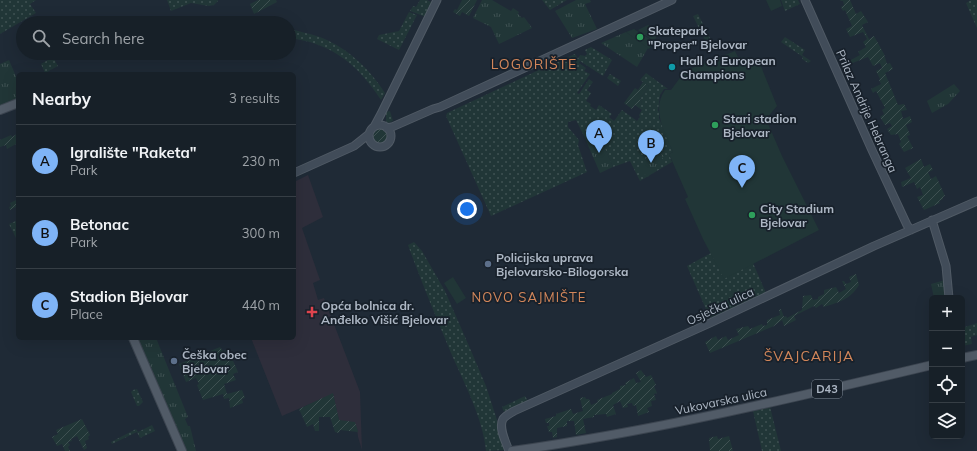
<!DOCTYPE html>
<html lang="en">
<head>
<meta charset="utf-8">
<style>
	:root { --surface:#172028; --page:#242d34; --text:#f1f3f6; --muted:#9ea3a8; --line:#363e45; --accent:#7fb4f7 }
	body { margin:0; font-family:Mulish,sans-serif; background:var(--page); color:var(--text) }
	.controls { position:absolute; right:12px; bottom:12px; display:grid; overflow:hidden; border-radius:6px; box-shadow:0 4px 16px #0002 }
	.controls button { width:36px; height:36px; display:grid; place-items:center; padding:0; border:0; border-bottom:1px solid var(--line); background:var(--surface); color:var(--text); font:20px sans-serif }
	.you { position:absolute; left:467px; top:209px; width:14px; height:14px; margin:-10px; border:3px solid #fff; border-radius:50%; background:#1a73e8; box-shadow:0 0 0 6px #1a73e833 }
	.badge { display:grid; place-items:center; width:26px; height:26px; border-radius:50%; background:var(--accent); color:#111; font-size:13px; font-weight:700 }
	.pin { position:absolute; translate:-50% -33px; filter:drop-shadow(0 1px 2px #0008) }
	.pin::after { content:''; position:absolute; top:21px; width:14px; height:12px; background:inherit; clip-path:polygon(0 0,100% 0,50% 100%) }
	.list { margin:0; padding:0; list-style:none }
	h2 { display:flex; justify-content:space-between; align-items:center; height:52px; margin:0; padding:0 16px; font-size:17px }
	h2 small { font-size:13px; font-weight:400; color:var(--muted) }
	.list li { display:grid; grid-template-columns:26px 1fr auto; gap:12px; align-items:center; box-sizing:border-box; height:72px; padding:0 16px; border-top:1px solid var(--line) }
	.list b { display:block; font-size:15px; white-space:nowrap }
	.list p { margin:0; font-size:13px; white-space:nowrap; color:var(--muted) }
	.list em { font-size:13px; font-style:normal; color:var(--muted) }
	.icon { flex:none; width:22px; height:22px; fill:none; stroke:currentColor; stroke-width:2; stroke-linecap:round; stroke-linejoin:round }
	.map { position:relative; flex:none; width:977px; height:451px; overflow:hidden }
	.search { position:absolute; background:var(--surface); box-shadow:0 4px 16px #0002; left:16px; top:16px; width:280px; height:44px; display:flex; align-items:center; gap:10px; box-sizing:border-box; padding:0 14px; border-radius:22px; color:var(--muted); font-size:15px }
	.panel { position:absolute; background:var(--surface); box-shadow:0 4px 16px #0002; left:16px; top:72px; width:280px; height:268px; border-radius:6px }
	.map>svg:first-child { display:block }
	.medical { fill:#2e2e3b }
	.grass { fill:url(#grass-dots) }
	.park { fill:url(#park-tufts) }
	.garden { fill:url(#garden-furrows) }
	.pitch { fill:#213637 }
	.lines { fill:none; stroke-linecap:round; stroke-linejoin:round }
	.secondary-casing { stroke:#505a65; stroke-width:9 }
	.primary-casing { stroke:#3c4550; stroke-width:10 }
	.secondary { stroke:#414c59; stroke-width:7 }
	.primary { stroke:#515b67; stroke-width:8 }
	.leisure-dot { fill:#2e9e5b; stroke:#18212b; stroke-width:1.5 }
	.culture-dot { fill:#0f9aa8; stroke:#18212b; stroke-width:1.5 }
	.service-dot { fill:#5c6f8a; stroke:#18212b; stroke-width:1.5 }
	.health-dot { fill:#e0444e; stroke:#18212b; stroke-width:1.5 }
	.labels { text-anchor:middle; dominant-baseline:central; stroke-width:3.5; stroke-linejoin:round; paint-order:stroke }
	.shield { fill:#18212b; stroke:#808a96; stroke-width:1 }
	.shield-label { font-size:11px; font-weight:bold; fill:#adb7c4 }
	.poi-label { font-size:12px; font-weight:bold; fill:#adb7c4; stroke:#18212b; text-anchor:start }
	.street-label { font-size:12px; fill:#adb7c4; stroke:#18212b }
	.neighbourhood-label { font-size:13px; letter-spacing:1px; fill:#d2865a; stroke:#18212b }
	.quarter-label { font-size:14px; letter-spacing:1px; fill:#d2865a; stroke:#18212b }
</style>
</head>
<body>
<div class="map">
<svg width="977" height="451" viewBox="0 0 977 451">
	<defs>
		<pattern id="grass-dots" width="8" height="8" patternUnits="userSpaceOnUse"><rect width="8" height="8" fill="#213637"/><path d="M2 2h.1M6 6h.1" fill="none" stroke="#3f5152" stroke-width="1.8" stroke-linecap="round"/></pattern>
		<pattern id="park-tufts" width="24" height="20" patternUnits="userSpaceOnUse"><rect width="24" height="20" fill="#213637"/><path d="M3 7l-1-3M5 7V3M7 7l1-3M15 17l-1-3M17 17v-4M19 17l1-3" fill="none" stroke="#3f5152"/></pattern>
		<pattern id="garden-furrows" width="10" height="10" patternUnits="userSpaceOnUse"><rect width="10" height="10" fill="#213637"/><path d="M-1 1l2-2M0 10L10 0M9 11l2-2" fill="none" stroke="#3f5152"/></pattern>
	</defs>
	<rect width="100%" height="100%" fill="#1f2a36"/>
	<!-- medical -->
	<path class="medical" d="M 308,175 L 323,217 L 302,228 L 320,280 L 313,283 L 318,300 L 324,298 L 360,392 L 362,450 L 358,437 L 357,428 L 339,420 L 333,394 L 282,416 L 251,338 L 294,338 L 294,182 Z"/>
	<!-- grass -->
	<path class="grass" d="M 0,0 L 36,0 L 30,4 L 36,13 L 0,34 Z
		M 167,0 L 218,0 L 218,1 L 214,5 L 209,6 L 191,3 L 171,11 Z
		M 420,0 L 427,0 L 433,3 L 426,17 L 410,11 L 413,6 L 416,7 Z
		M 542,0 L 567,0 L 550,10 Z
		M 781,0 L 798,0 L 800,4 L 785,11 Z
		M 971,0 L 977,0 L 977,28 L 966,3 Z
		M 409,12 L 417,15 L 399,50 L 377,39 L 379,35 L 399,31 Z
		M 698,14 L 712,42 L 707,44 L 693,16 Z
		M 289,30 L 294,30 C 305,33 317,35 327,40 C 352,52 370,70 385,93 L 381,100 C 358,65 332,43 289,38 Z
		M 785,37 L 805,50 L 802,55 L 811,61 L 808,63 L 802,59 L 803,57 L 781,42 Z
		M 591,47 L 612,60 L 603,76 L 580,61 L 579,63 L 586,68 L 584,71 L 590,74 L 577,93 L 579,94 L 589,79 L 593,82 L 587,90 L 591,93 L 586,101 L 591,104 L 590,106 L 596,110 L 599,105 L 612,114 L 609,117 L 614,121 L 622,110 L 637,121 L 640,117 L 639,115 L 642,110 L 639,108 L 642,103 L 640,99 L 649,86 L 640,80 L 646,73 L 668,89 L 664,89 L 660,95 L 658,111 L 659,112 L 659,118 L 673,152 L 669,154 L 672,162 L 640,181 L 630,161 L 613,167 L 602,142 L 584,136 L 576,120 L 568,122 L 568,127 L 579,140 L 578,145 L 587,172 L 491,216 L 446,116 L 447,113 L 541,69 L 575,54 L 578,59 L 580,55 L 585,56 L 587,54 L 585,50 Z
		M 53,57 L 58,66 L 45,73 L 41,64 Z
		M 610,74 L 621,81 L 618,86 L 607,78 Z
		M 390,111 L 393,121 L 388,123 L 386,121 L 386,112 Z
		M 18,220 L 18,237 L 16,238 L 9,224 Z
		M 414,242 L 422,251 L 445,291 L 472,353 L 486,386 L 497,420 L 504,450 L 486,451 C 483,418 464,383 451,353 C 436,317 421,281 408,245 Z
		M 711,253 L 724,278 L 753,263 L 766,293 L 711,318 L 709,316 L 687,266 Z
		M 977,323 L 977,335 L 971,337 L 972,344 L 962,346 L 962,328 Z
		M 137,389 L 143,402 L 139,406 L 137,406 L 131,392 L 133,390 Z
		M 525,396 L 528,401 L 504,412 L 502,407 Z
		M 770,407 L 781,451 L 762,451 L 753,411 Z
		M 152,425 L 155,431 L 140,438 L 137,432 L 112,444 L 111,442 L 136,429 L 138,432 Z"/>
	<!-- park -->
	<path class="park" d="M 482,0 L 492,0 L 511,11 L 513,8 L 519,12 L 518,14 L 522,18 L 524,17 L 532,28 L 499,44 L 491,27 L 473,18 Z
		M 576,0 L 590,0 L 591,2 L 585,4 L 597,29 L 572,38 L 555,11 Z
		M 648,25 L 655,30 L 652,32 L 657,36 L 654,41 L 638,30 Z
		M 626,32 L 648,48 L 637,67 L 601,43 Z
		M 9,60 L 18,81 L 18,100 L 0,108 L 0,64 Z
		M 954,84 L 960,91 L 948,104 L 932,113 L 927,101 Z
		M 584,136 L 602,142 L 613,167 L 600,173 Z
		M 654,148 L 664,156 L 648,177 L 638,169 Z
		M 945,280 L 947,298 L 934,298 L 931,284 Z
		M 138,338 L 156,338 L 188,417 L 185,419 L 188,426 L 190,426 L 196,451 L 187,451 Z"/>
	<!-- garden -->
	<path class="garden" d="M 258,0 L 276,0 L 277,2 L 254,14 L 250,4 Z
		M 462,0 L 477,0 L 469,16 L 462,12 L 460,16 L 453,12 L 455,9 L 457,10 Z
		M 840,0 L 850,0 L 856,14 L 861,11 L 868,22 L 862,25 L 869,39 L 874,36 L 884,54 L 887,64 L 890,63 L 893,69 L 885,73 L 898,105 L 904,104 L 907,110 L 901,111 L 903,119 L 910,116 L 912,122 L 906,125 L 910,135 L 907,136 L 913,148 L 904,152 L 899,144 L 901,142 L 898,134 L 891,135 L 887,129 L 892,126 L 890,123 L 885,125 L 880,117 L 884,114 L 882,110 L 885,108 L 876,91 L 873,93 L 871,89 L 881,84 L 879,80 L 880,79 L 876,71 L 882,68 L 880,63 L 873,66 L 868,57 L 850,64 L 849,61 L 860,55 L 858,52 L 866,47 L 863,42 L 867,39 L 863,32 L 850,37 L 846,29 L 852,26 L 845,10 L 843,11 L 841,7 L 844,5 L 843,1 L 841,1 Z
		M 643,82 L 649,86 L 640,99 L 642,103 L 639,108 L 635,105 L 632,109 L 624,103 L 635,88 L 638,90 Z
		M373 136a7 7 0 1 1 14 0a7 7 0 1 1-14 0Z
		M 17,134 L 18,136 L 18,147 L 16,144 L 7,149 L 6,145 L 0,147 L 0,140 L 11,135 L 12,137 Z
		M 921,159 L 924,167 L 930,164 L 933,170 L 928,172 L 931,179 L 936,176 L 945,196 L 943,197 L 943,199 L 939,201 L 940,203 L 924,210 L 917,197 L 923,195 L 920,187 L 917,189 L 914,182 L 902,187 L 901,182 L 911,178 L 905,168 Z
		M 18,199 L 18,206 L 10,210 L 9,207 L 11,206 L 10,203 Z
		M 856,274 L 859,285 C 850,300 839,302 824,307 L 822,304 L 816,308 L 814,306 L 794,316 L 796,320 L 784,326 L 782,320 L 774,326 L 710,353 L 705,342 L 716,336 L 718,340 L 726,336 L 728,340 L 739,335 L 736,329 L 748,326 L 750,329 L 762,324 L 763,326 L 767,325 L 767,320 L 780,315 L 779,310 L 781,309 L 784,317 L 786,316 L 787,318 L 802,310 L 803,296 L 811,295 L 813,300 L 818,299 L 818,297 L 824,294 L 824,290 L 836,287 L 839,293 L 846,289 L 842,281 L 844,281 L 846,284 L 851,282 L 849,277 Z
		M 220,347 L 223,351 L 228,349 L 238,372 L 233,374 L 236,380 L 224,384 L 227,394 L 242,390 L 245,398 L 242,399 L 243,403 L 230,408 L 229,398 L 224,399 L 223,394 L 203,400 L 197,385 L 199,384 L 196,378 L 186,382 L 179,364 Z
		M 641,370 L 646,377 L 651,375 L 656,385 L 654,386 L 657,393 L 654,394 L 656,400 L 651,401 L 652,406 L 647,408 L 649,412 L 638,416 L 636,405 L 633,406 L 632,403 L 627,404 L 628,407 L 623,408 L 620,401 L 613,405 L 616,414 L 607,417 L 606,414 L 594,415 L 594,417 L 583,419 L 586,433 L 576,435 L 574,421 L 567,421 L 567,426 L 557,428 L 557,437 L 553,438 L 552,432 L 549,432 L 547,426 L 549,426 L 549,423 L 546,423 L 545,419 L 556,416 L 556,414 L 571,409 L 573,414 L 583,411 L 580,398 L 585,397 L 586,399 L 589,399 L 591,405 L 598,402 L 597,400 L 612,394 L 612,393 L 620,389 L 620,386 L 626,385 L 625,383 L 634,378 L 636,383 L 641,382 L 636,373 Z
		M 333,393 L 339,420 L 355,422 L 357,428 L 358,432 L 340,430 L 339,433 L 335,432 L 330,417 L 319,417 L 319,431 L 315,431 L 313,424 L 307,427 L 299,409 Z
		M 82,419 L 90,435 L 88,437 L 89,439 L 85,441 L 87,448 L 84,450 L 77,436 L 71,439 L 72,441 L 68,442 L 70,445 L 68,447 L 70,451 L 65,451 L 62,444 L 57,446 L 52,437 L 58,434 L 56,430 Z
		M 717,436 L 718,439 L 729,436 L 733,451 L 710,451 L 709,438 Z"/>
	<!-- pitch -->
	<path class="pitch" d="M 766,0 L 780,0 L 782,6 L 771,11 Z
		M 634,29 L 654,42 L 649,49 L 626,32 Z
		M 735,51 L 738,57 L 758,59 L 777,106 L 766,119 L 782,156 L 819,230 L 724,279 L 703,239 L 685,199 L 688,197 L 669,154 L 673,152 C 665,134 651,109 665,90 L 671,90 L 685,71 Z
		M 453,277 L 466,298 L 457,304 L 444,283 Z"/>
	<g class="lines">
		<!-- secondary casing -->
		<g class="secondary-casing">
			<path id="secondary" d="M 805,0 L 871,148 L 907,225 L 911,230
				M369 136a11 11 0 1 1 22 0a11 11 0 1 1-22 0Z
				M 374,127 L 381,114 L 437,0
				M 387,128 L 392,127 L 433,109 L 440,107 L 672,0
				M 294,173 L 354,146 L 369,134
				M 932,220 L 946,266 L 949,298
				M 509,451 C 506,442 498,428 503,419 C 506,415 511,413 514,411 L 710,323 L 874,246 L 977,201"/>
		</g>
		<!-- primary casing -->
		<g class="primary-casing">
			<path id="primary" d="M 0,110 L 18,103
				M 133,338 L 182,451
				M 962,358 L 977,355
				M 512,451 C 654,431 793,398 932,365"/>
		</g>
		<!-- secondary -->
		<use href="#secondary" class="secondary"/>
		<!-- primary -->
		<use href="#primary" class="primary"/>
	</g>
	<!-- markers -->
	<g class="leisure-dot">
		<circle cx="640" cy="37" r="4"/>
		<circle cx="715" cy="125" r="4"/>
		<circle cx="752" cy="215" r="4"/>
	</g>
	<circle class="culture-dot" cx="672" cy="67" r="4"/>
	<g class="service-dot">
		<circle cx="488" cy="264" r="4"/>
		<circle cx="174" cy="361" r="4"/>
	</g>
	<path class="health-dot" d="M310 306h4v4h4v4h-4v4h-4v-4h-4v-4h4z"/>
	<g class="labels">
		<!-- shield labels -->
		<rect class="shield" x="812" y="380" width="30" height="18" rx="3"/>
		<g class="shield-label">
			<text x="827" y="389">D43</text>
		</g>
		<!-- poi labels -->
		<g class="poi-label">
			<text x="648" y="30">Skatepark<tspan x="648" dy="14">"Proper" Bjelovar</tspan></text>
			<text x="680" y="60">Hall of European<tspan x="680" dy="14">Champions</tspan></text>
			<text x="723" y="118">Stari stadion<tspan x="723" dy="14">Bjelovar</tspan></text>
			<text x="760" y="208">City Stadium<tspan x="760" dy="14">Bjelovar</tspan></text>
			<text x="496" y="257">Policijska uprava<tspan x="496" dy="14">Bjelovarsko-Bilogorska</tspan></text>
			<text x="321" y="305">Opća bolnica dr.<tspan x="321" dy="14">Anđelko Višić Bjelovar</tspan></text>
			<text x="182" y="354">Češka obec<tspan x="182" dy="14">Bjelovar</tspan></text>
		</g>
		<!-- street labels -->
		<g class="street-label">
			<text transform="translate(867 111) rotate(66)">Prilaz Andrije Hebranga</text>
			<text transform="translate(720 306) rotate(-25)">Osječka ulica</text>
			<text transform="translate(721 401) rotate(-12)">Vukovarska ulica</text>
		</g>
		<!-- neighbourhood labels -->
		<g class="neighbourhood-label">
			<text x="529" y="297">NOVO SAJMIŠTE</text>
		</g>
		<!-- quarter labels -->
		<g class="quarter-label">
			<text x="534" y="64">LOGORIŠTE</text>
			<text x="809" y="356">ŠVAJCARIJA</text>
		</g>
	</g>
</svg>
<div class="controls">
<button>+</button>
<button>−</button>
<button><svg class="icon" aria-label="locate" viewBox="0 0 24 24"><circle cx="12" cy="12" r="6"/><path d="M12 2v4M12 18v4M2 12h4M18 12h4"/></svg></button>
<button><svg class="icon" aria-label="layers" viewBox="0 0 24 24"><path d="M12 4l9 5-9 5-9-5zM3 14l9 5 9-5"/></svg></button>
</div>
<div class="you"></div>
<div class="pin badge" style="left:599px;top:153px">A</div>
<div class="pin badge" style="left:651px;top:163px">B</div>
<div class="pin badge" style="left:742px;top:188px">C</div>
<div class="search"><svg class="icon" aria-label="search" viewBox="0 0 24 24"><circle cx="10" cy="10" r="6"/><path d="M15 15l6 6"/></svg>Search here</div>
<section class="panel">
<h2>Nearby<small>3 results</small></h2>
<ul class="list">
<li><span class="badge">A</span><div><b>Igralište &quot;Raketa&quot;</b><p>Park</p></div><em>230 m</em></li>
<li><span class="badge">B</span><div><b>Betonac</b><p>Park</p></div><em>300 m</em></li>
<li><span class="badge">C</span><div><b>Stadion Bjelovar</b><p>Place</p></div><em>440 m</em></li>
</ul>
</section>
</div>
</body>
</html>
